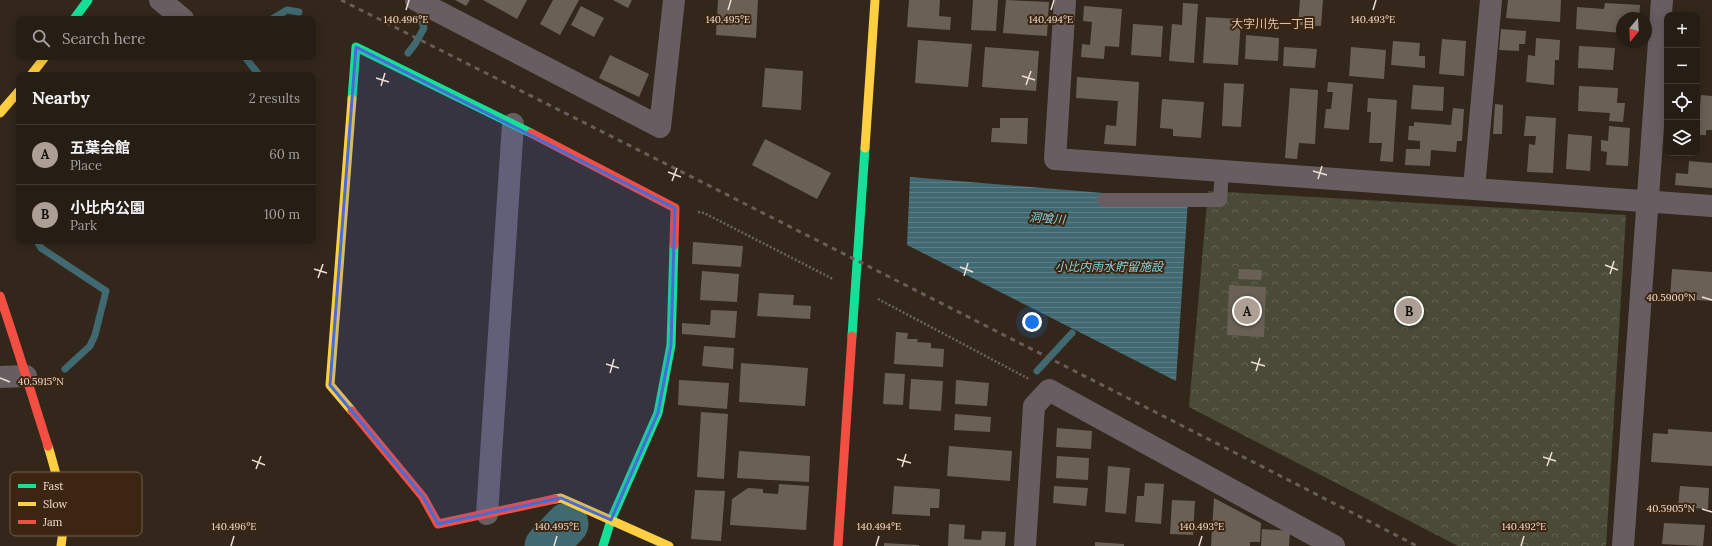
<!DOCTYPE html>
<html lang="en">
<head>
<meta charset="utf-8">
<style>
	:root { --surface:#261d14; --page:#2e261d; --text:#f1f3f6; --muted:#a4a2a0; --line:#423b34; --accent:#ad9f93 }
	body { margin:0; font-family:Lora,"Noto Sans JP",serif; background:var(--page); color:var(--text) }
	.controls { position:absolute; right:12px; top:12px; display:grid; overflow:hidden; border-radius:8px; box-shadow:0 2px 10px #0003 }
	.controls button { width:36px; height:36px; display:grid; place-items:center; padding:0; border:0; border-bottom:1px solid var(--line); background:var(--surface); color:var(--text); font:20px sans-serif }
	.compass { position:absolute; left:1616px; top:12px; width:36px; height:36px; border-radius:50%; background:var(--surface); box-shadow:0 2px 10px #0003; rotate:198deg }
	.you { position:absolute; left:1032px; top:322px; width:14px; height:14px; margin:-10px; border:3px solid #fff; border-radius:50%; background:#1a73e8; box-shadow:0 0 0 6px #1a73e833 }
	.badge { display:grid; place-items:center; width:26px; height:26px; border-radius:50%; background:var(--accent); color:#111; font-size:13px; font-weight:700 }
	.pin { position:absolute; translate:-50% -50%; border:2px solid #fff; box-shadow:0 1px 4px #0006 }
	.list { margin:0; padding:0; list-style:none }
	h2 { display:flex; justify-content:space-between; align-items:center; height:52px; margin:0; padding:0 16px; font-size:17px }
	h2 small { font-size:13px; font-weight:400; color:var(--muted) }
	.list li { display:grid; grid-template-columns:26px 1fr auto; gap:12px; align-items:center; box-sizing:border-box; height:60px; padding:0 16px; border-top:1px solid var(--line) }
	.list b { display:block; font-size:15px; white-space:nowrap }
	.list p { margin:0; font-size:13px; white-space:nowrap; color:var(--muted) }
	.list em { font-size:13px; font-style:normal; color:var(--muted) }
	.icon { flex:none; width:22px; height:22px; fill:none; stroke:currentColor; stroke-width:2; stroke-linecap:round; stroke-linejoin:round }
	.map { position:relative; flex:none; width:1712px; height:546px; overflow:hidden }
	.search { position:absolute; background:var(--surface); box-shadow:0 2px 10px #0003; left:16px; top:16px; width:300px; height:44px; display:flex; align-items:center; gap:10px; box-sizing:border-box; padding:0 14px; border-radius:8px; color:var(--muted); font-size:15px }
	.panel { position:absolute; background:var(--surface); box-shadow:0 2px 10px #0003; left:16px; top:72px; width:300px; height:172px; border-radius:8px }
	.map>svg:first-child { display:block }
	.forest { fill:url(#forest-crowns) }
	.water { fill:url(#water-rules) }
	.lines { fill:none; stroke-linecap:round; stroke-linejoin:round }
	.stream { stroke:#416971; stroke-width:7 }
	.river { stroke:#416971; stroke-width:43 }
	.building { fill:#6b6056 }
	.path { stroke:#6c6361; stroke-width:2.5; stroke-dasharray:2 2; stroke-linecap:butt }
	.lane { stroke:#685e61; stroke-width:14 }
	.street { stroke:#685e61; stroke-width:22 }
	.fast { stroke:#16e098; stroke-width:9 }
	.slow { stroke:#ffcf43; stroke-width:9 }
	.jam { stroke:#f24e42; stroke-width:9 }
	.rail { stroke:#685d5a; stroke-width:3; stroke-dasharray:5 5; stroke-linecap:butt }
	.marked { fill:#476bd7; fill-opacity:0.2; stroke:#476bd7; stroke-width:3; stroke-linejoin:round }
	.ticks { fill:none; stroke:#efdfd3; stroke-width:1.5 }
	.labels { text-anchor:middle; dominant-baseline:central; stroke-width:4; stroke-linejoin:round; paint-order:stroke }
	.neighbourhood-label { font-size:12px; fill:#e6c7af; stroke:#3d2611 }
	.water-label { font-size:12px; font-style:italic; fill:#82d2e4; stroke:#3d2611 }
	.key { fill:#3d2611; stroke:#725e4b; stroke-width:1 }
	.key-label { font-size:11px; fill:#efdfd3 }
	.ticks-label { font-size:10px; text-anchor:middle; fill:#efdfd3; stroke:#3d2611; stroke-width:4; stroke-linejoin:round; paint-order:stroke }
</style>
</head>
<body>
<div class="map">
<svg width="1712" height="546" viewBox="0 0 1712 546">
	<defs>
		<pattern id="forest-crowns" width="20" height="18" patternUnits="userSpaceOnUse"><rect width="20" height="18" fill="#494a37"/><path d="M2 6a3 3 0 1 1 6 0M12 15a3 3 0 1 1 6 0" fill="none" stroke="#646453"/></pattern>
		<pattern id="water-rules" width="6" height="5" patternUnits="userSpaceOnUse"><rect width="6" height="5" fill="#416971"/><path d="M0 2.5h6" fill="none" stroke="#5d7e84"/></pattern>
	</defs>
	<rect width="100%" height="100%" fill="#33271b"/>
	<!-- forest -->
	<path class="forest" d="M 1208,191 L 1626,215 L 1606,546 L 1458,546 L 1189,407 Z"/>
	<!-- water -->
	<path class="water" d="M 910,177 L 1188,200 L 1176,381 L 907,245 Z"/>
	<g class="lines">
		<!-- stream -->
		<path class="stream" d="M 272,19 L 287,10 L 299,12
			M 408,53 L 415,44 L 424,28 L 420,16
			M 245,57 L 259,75
			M 37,241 L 41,248 L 106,291 L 95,335 L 90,346 L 65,369
			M 1037,371 L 1072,333"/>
		<!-- river -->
		<path class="river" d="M 546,546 L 567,524"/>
	</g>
	<!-- building -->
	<path class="building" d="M 455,0 L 470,0 L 466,6 Z
		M 483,0 L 527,0 L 517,19 Z
		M 553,0 L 579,0 L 560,35 L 540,24 Z
		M 613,0 L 632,0 L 628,8 Z
		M 718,0 L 758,0 L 756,38 L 716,35 Z
		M 909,0 L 940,0 L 939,16 L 951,17 L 950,30 L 907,27 Z
		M 973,0 L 998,0 L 996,31 L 971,30 Z
		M 1006,0 L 1049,2 L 1047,36 L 1003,33 Z
		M 1300,0 L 1323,0 L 1321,26 L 1298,25 Z
		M 1508,0 L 1561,0 L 1560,22 L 1506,18 Z
		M 1183,3 L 1198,4 L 1194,63 L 1169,61 L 1172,24 L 1182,25 Z
		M 1605,3 L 1640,5 L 1639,18 L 1622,18 L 1622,33 L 1576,29 L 1577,7 L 1604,9 Z
		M 581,6 L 604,18 L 594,37 L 571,25 Z
		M 1084,6 L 1122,9 L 1119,47 L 1105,46 L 1104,59 L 1081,57 L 1082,44 L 1090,45 L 1092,22 L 1083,21 Z
		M 1206,17 L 1241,19 L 1238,65 L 1203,63 Z
		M 1133,24 L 1163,26 L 1161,57 L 1131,55 Z
		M 1501,29 L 1526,31 L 1525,44 L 1519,44 L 1519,51 L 1499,50 Z
		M 1246,35 L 1279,38 L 1278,61 L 1245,59 Z
		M 1536,38 L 1560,40 L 1559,60 L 1555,60 L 1554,85 L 1526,82 L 1528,55 L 1535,56 Z
		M 1442,39 L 1466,41 L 1464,76 L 1439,74 Z
		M 918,40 L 972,44 L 968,87 L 915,83 Z
		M 1393,41 L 1420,43 L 1419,56 L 1425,56 L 1425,68 L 1391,65 Z
		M 1579,46 L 1615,48 L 1613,70 L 1578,68 Z
		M 985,47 L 1039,51 L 1036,91 L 982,87 Z
		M 1284,47 L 1317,49 L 1315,68 L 1283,66 Z
		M 1351,47 L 1386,50 L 1384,79 L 1349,76 Z
		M 610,55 L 649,74 L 639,97 L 599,78 Z
		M 765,68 L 803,71 L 801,110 L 762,107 Z
		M 1077,77 L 1139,82 L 1136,146 L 1104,144 L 1106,125 L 1116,126 L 1118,101 L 1076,98 Z
		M 1328,82 L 1353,84 L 1349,130 L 1324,128 L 1326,109 L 1331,109 L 1333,92 L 1327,92 Z
		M 1224,83 L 1244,84 L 1241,127 L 1222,126 Z
		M 1413,85 L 1444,87 L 1443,111 L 1411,109 Z
		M 1579,86 L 1618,88 L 1617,103 L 1625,103 L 1623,122 L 1609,121 L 1610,113 L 1578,111 Z
		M 1290,88 L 1318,90 L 1315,144 L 1299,143 L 1297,159 L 1285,158 Z
		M 1701,95 L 1712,96 L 1712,130 L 1706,130 L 1706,135 L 1697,135 L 1697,106 L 1700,106 Z
		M 1368,98 L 1397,100 L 1393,162 L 1380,161 L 1382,143 L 1369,143 L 1371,112 L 1367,112 Z
		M 1162,99 L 1204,102 L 1201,138 L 1173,136 L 1173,129 L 1160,128 Z
		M 1495,104 L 1503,105 L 1502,134 L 1493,134 Z
		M 1453,108 L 1464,109 L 1462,141 L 1457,141 L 1456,152 L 1431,150 L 1430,166 L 1405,165 L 1406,149 L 1420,149 L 1420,141 L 1408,140 L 1409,126 L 1414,126 L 1414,122 L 1451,125 Z
		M 1526,116 L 1556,118 L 1553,173 L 1527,172 L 1529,144 L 1535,145 L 1536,136 L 1524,136 Z
		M 1000,118 L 1028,118 L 1027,144 L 991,142 L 992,128 L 1000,128 Z
		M 1609,126 L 1630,128 L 1628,166 L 1606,165 L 1607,152 L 1601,151 L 1601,140 L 1608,141 Z
		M 1568,134 L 1592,136 L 1590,171 L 1566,169 Z
		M 765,139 L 831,173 L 817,199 L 752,165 Z
		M 1689,161 L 1712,163 L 1712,188 L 1675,185 L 1676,173 L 1688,174 Z
		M 693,242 L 743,246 L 741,267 L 692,264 Z
		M 1239,269 L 1262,270 L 1261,280 L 1238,279 Z
		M 1672,269 L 1712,272 L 1712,301 L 1670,298 Z
		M 702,271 L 739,274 L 737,302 L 700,300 Z
		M 1229,285 L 1266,287 L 1264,337 L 1227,335 Z
		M 759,293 L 794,295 L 793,305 L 811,306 L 810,319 L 757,316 Z
		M 711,310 L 737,311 L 735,338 L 682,334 L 682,323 L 710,325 Z
		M 896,332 L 908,333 L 907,339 L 918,339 L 917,342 L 931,343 L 931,348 L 944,349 L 943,367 L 894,364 Z
		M 704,346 L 734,348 L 733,369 L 702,366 Z
		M 741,363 L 808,368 L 805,406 L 739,402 Z
		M 885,373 L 905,374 L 903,405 L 883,404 Z
		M 911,379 L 943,381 L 941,411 L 909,409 Z
		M 679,380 L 729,383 L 727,409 L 678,405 Z
		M 956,380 L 989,383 L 987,406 L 955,404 Z
		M 701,412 L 728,414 L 724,479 L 697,477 Z
		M 955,414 L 991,417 L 990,432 L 954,430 Z
		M 1057,428 L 1092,431 L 1091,449 L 1056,447 Z
		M 1668,429 L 1712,432 L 1712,466 L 1651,462 L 1653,433 L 1668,434 Z
		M 949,446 L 1012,451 L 1010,481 L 947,476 Z
		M 739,451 L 810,456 L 809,482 L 737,478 Z
		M 1057,456 L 1089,458 L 1088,480 L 1056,478 Z
		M 1108,466 L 1130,468 L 1126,514 L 1105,512 Z
		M 1145,483 L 1164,484 L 1161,524 L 1135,522 L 1137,496 L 1144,496 Z
		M 779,484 L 809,486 L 806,530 L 730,525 L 732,499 L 748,488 L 763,489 L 763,493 L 778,494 Z
		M 894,486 L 940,489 L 939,508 L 930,508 L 930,516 L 892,514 Z
		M 1054,486 L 1088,488 L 1086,506 L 1053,503 Z
		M 1680,486 L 1709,488 L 1708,509 L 1678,507 Z
		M 695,490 L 725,491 L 721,541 L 691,539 Z
		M 1214,498 L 1261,523 L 1260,542 L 1250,542 L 1250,546 L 1211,546 Z
		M 1172,500 L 1195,501 L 1193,535 L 1170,534 Z
		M 1664,523 L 1705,525 L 1703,546 L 1662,544 Z
		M 949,524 L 965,525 L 964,539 L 981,540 L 982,531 L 1006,532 L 1005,546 L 948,546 Z
		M 1262,529 L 1290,531 L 1289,546 L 1261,546 Z
		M 1095,542 L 1124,544 L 1124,546 L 1095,546 Z
		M 884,543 L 919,545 L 919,546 L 884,546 Z"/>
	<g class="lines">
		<!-- path -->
		<path class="path" d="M 698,212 L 704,213 L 833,279
			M 878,299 L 1029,379"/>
		<!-- lane -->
		<path class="lane" d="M 1104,200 L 1220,200 L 1222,171"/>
		<!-- street -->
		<path class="street" d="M 160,0 L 183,19
			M 416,0 L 660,127 L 674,0
			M 1065,0 L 1055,159 L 1712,206
			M 1474,188 L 1491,0
			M 0,377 L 26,376
			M 487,514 L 513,124
			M 1025,546 L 1034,406 L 1049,390 L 1334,546
			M 1623,546 L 1662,0"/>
		<!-- fast -->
		<path class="fast" d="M 74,19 L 88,0
			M 352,99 L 356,47 L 531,133
			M 852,336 L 865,148
			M 603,546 L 611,520 L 658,413 L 671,345 L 674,245"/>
		<!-- slow -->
		<path class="slow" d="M 31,75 L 45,57
			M 0,113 L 19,91
			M 865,148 L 875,0
			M 352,411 L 330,385 L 352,99
			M 48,446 C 58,479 67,512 61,546
			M 555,499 L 561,498 L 669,546"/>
		<!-- jam -->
		<path class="jam" d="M 531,133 L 675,208 L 674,245
			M 0,296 C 17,346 32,396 48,446
			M 352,411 L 423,497 L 438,524 L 555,499
			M 838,546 L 852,336"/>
		<!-- rail -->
		<path class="rail" d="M 341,0 C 700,181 1059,362 1417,546"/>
	</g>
	<!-- marked area -->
	<path class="marked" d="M 356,47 L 675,208 L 671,345 L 658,413 L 611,520 L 561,498 L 438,524 L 423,497 L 330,385 Z"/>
	<!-- ticks -->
	<path class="ticks" d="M 406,10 L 409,0M 728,10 L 731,0M 1051,10 L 1054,0M 1373,10 L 1376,0M 1022,76 L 1035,80M 376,78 L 389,82M 1026,85 L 1031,71M 381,86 L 385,73M 1313,171 L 1327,175M 668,172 L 681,177M 1318,179 L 1322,166M 672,181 L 677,168M 1605,265 L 1618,270M 960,267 L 973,272M 314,269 L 327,273M 1610,274 L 1614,261M 964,276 L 968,263M 318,278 L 323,264M 1702,297 L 1712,300M 1251,362 L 1265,366M 606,364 L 619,368M 1256,371 L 1260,358M 610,373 L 614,359M 0,378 L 10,382M 1543,457 L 1556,461M 897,459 L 911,463M 252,460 L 265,465M 1547,466 L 1552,452M 902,467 L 906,454M 256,469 L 261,456M 1702,509 L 1712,512M 231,546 L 234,536M 554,546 L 557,536M 876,546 L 879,536M 1199,546 L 1202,536M 1521,546 L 1524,536"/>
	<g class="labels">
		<!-- neighbourhood labels -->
		<g class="neighbourhood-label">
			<text x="1273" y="23">大字川先一丁目</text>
		</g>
		<!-- water labels -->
		<g class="water-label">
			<text transform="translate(1047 218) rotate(4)">洞喰川</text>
			<text x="1109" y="266">小比内雨水貯留施設</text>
		</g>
	</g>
	<!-- legend -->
	<rect x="10" y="472" width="132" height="64" rx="6" class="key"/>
	<rect x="18" y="484" width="18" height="4" fill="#16e098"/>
	<rect x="18" y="502" width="18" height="4" fill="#ffcf43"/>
	<rect x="18" y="520" width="18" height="4" fill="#f24e42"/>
	<g class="key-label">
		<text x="43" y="490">Fast</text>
		<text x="43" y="508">Slow</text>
		<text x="43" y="526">Jam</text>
	</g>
	<g class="ticks-label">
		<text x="406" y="23">140.496°E</text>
		<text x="728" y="23">140.495°E</text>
		<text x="1051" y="23">140.494°E</text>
		<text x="1373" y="23">140.493°E</text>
		<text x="1671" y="301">40.5900°N</text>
		<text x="41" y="385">40.5915°N</text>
		<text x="1671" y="512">40.5905°N</text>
		<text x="879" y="530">140.494°E</text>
		<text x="234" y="530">140.496°E</text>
		<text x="557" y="530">140.495°E</text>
		<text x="1202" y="530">140.493°E</text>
		<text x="1524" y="530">140.492°E</text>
	</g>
</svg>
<div class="controls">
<button>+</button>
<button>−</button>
<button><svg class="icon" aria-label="locate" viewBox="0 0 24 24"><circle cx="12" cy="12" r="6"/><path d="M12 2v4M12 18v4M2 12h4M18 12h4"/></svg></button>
<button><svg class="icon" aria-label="layers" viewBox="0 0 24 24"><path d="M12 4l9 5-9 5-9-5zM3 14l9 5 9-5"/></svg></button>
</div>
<svg class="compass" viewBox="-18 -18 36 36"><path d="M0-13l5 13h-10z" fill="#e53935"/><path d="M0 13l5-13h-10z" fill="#a4a2a0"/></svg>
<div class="you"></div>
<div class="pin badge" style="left:1247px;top:311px">A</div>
<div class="pin badge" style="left:1409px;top:311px">B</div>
<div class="search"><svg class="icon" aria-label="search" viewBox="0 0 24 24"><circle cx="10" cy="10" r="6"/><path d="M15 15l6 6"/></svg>Search here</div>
<section class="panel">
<h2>Nearby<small>2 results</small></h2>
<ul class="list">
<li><span class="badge">A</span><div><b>五葉会館</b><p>Place</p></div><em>60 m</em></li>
<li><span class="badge">B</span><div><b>小比内公園</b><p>Park</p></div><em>100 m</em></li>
</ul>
</section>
</div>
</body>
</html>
